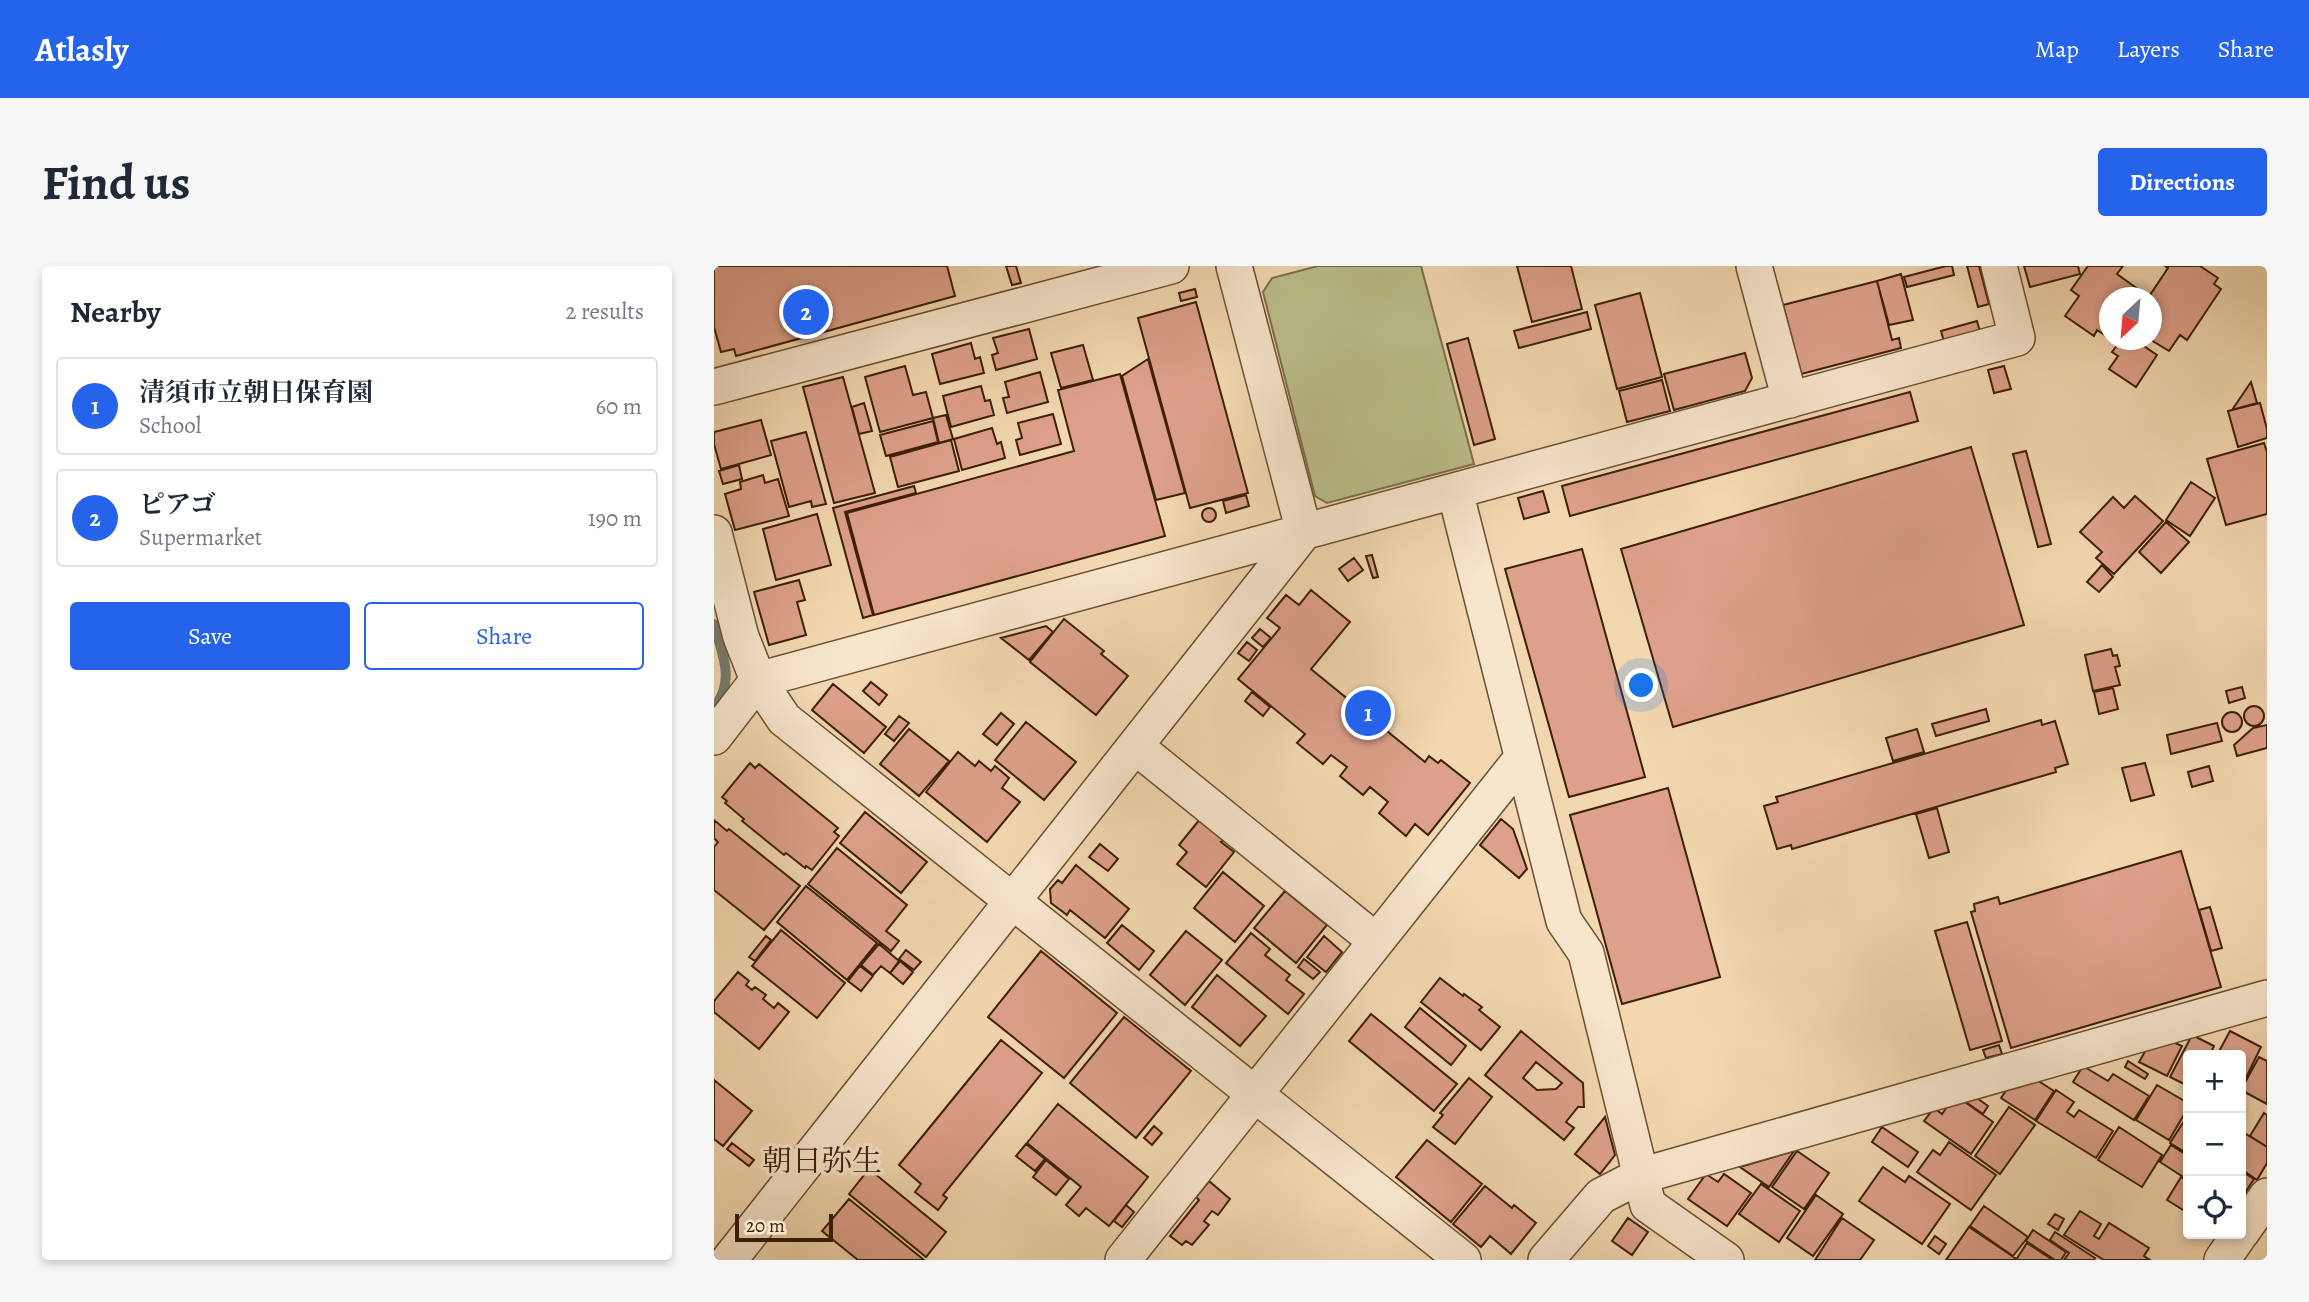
<!DOCTYPE html>
<html lang="en">
<head>
<meta charset="utf-8">
<style>
	:root { --surface:#fff; --page:#f6f6f7; --text:#1f2937; --muted:#747a83; --line:#e0e1e3; --accent:#2563eb }
	body { margin:0; font-family:Alegreya,"Noto Serif JP",serif; background:var(--page); color:var(--text) }
	.controls { position:absolute; right:21px; bottom:21px; display:grid; overflow:hidden; border-radius:7px; box-shadow:0 4px 10px #0003 }
	.controls button { width:63px; height:63px; display:grid; place-items:center; padding:0; border:0; border-bottom:2px solid var(--line); background:var(--surface); color:var(--text); font:35px sans-serif }
	.compass { position:absolute; left:1385px; top:21px; width:63px; height:63px; border-radius:50%; background:var(--surface); box-shadow:0 4px 10px #0003; rotate:206deg }
	.scale { position:absolute; left:21px; bottom:18px; width:98px; box-sizing:border-box; padding-left:7px; border:4px solid #3d2004; border-top:0; font-size:19px; line-height:24px; white-space:nowrap; color:#3d2004; -webkit-text-stroke:5px #f7e5cc; paint-order:stroke }
	.you { position:absolute; left:928px; top:420px; width:24px; height:24px; margin:-18px; border:5px solid #fff; border-radius:50%; background:#1a73e8; box-shadow:0 0 0 10px #1a73e833 }
	.badge { display:grid; place-items:center; width:46px; height:46px; border-radius:50%; background:var(--accent); color:#fff; font-size:23px; font-weight:700 }
	.pin { position:absolute; translate:-50% -50%; border:4px solid #fff; box-shadow:0 2px 7px #0006 }
	.list { margin:0; padding:0; list-style:none }
	h2 { display:flex; justify-content:space-between; align-items:center; height:91px; margin:0; padding:0 28px; font-size:30px }
	h2 small { font-size:23px; font-weight:400; color:var(--muted) }
	.list li { display:grid; grid-template-columns:46px 1fr auto; gap:21px; align-items:center; box-sizing:border-box; height:98px; margin:0 14px 14px; padding:0 14px; border:2px solid var(--line); border-radius:7px }
	.list b { display:block; font-size:26px; white-space:nowrap }
	.list p { margin:0; font-size:23px; white-space:nowrap; color:var(--muted) }
	.list em { font-size:23px; font-style:normal; color:var(--muted) }
	.actions { display:flex; gap:14px; padding:21px 28px }
	.actions a { flex:1; padding:16px 0; border:2px solid var(--accent); border-radius:7px; text-align:center; font-size:24px; color:var(--accent) }
	.actions .main { background:var(--accent); color:#fff }
	.icon { flex:none; width:38px; height:38px; fill:none; stroke:currentColor; stroke-width:2; stroke-linecap:round; stroke-linejoin:round }
	.map { position:relative; flex:none; width:1553px; height:994px; overflow:hidden; border-radius:7px }
	header { display:flex; align-items:center; gap:42px; box-sizing:border-box; height:98px; padding:0 35px; background:var(--accent); color:#fff }
	header strong { font-size:33px }
	nav { display:flex; gap:38px; margin-inline-start:auto; font-size:24px }
	.intro { display:flex; align-items:center; justify-content:space-between; box-sizing:border-box; height:168px; padding:0 42px }
	h1 { margin:0; font-size:49px }
	.button { padding:18px 32px; border-radius:7px; background:var(--accent); color:#fff; font-size:24px; font-weight:700 }
	main { display:flex; gap:42px; padding:0 42px }
	aside { flex:1; background:var(--surface); border-radius:7px; box-shadow:0 4px 10px #0003 }
	.map>svg:first-child { display:block }
	.green { fill:#babe8b; stroke:#7c6f48; stroke-width:2 }
	.lines { fill:none; stroke-linecap:round; stroke-linejoin:round }
	.stream { stroke:#767b6c; stroke-width:10 }
	.building { fill:#dda08a; stroke:#3d2004; stroke-width:2; fill-rule:evenodd }
	.street-casing { stroke:#6a4e2f; stroke-width:38 }
	.street { stroke:#f7e5cc; stroke-width:35 }
	.labels { text-anchor:middle; dominant-baseline:central; stroke-width:7; stroke-linejoin:round; paint-order:stroke }
	.quarter-label { font-size:30px; fill:#3d2004; stroke:#f7e5cc }
</style>
</head>
<body>
<header>
<strong>Atlasly</strong>
<nav><a>Map</a><a>Layers</a><a>Share</a></nav>
</header>
<div class="intro"><h1>Find us</h1><a class="button">Directions</a></div>
<main>
<aside>
<h2>Nearby<small>2 results</small></h2>
<ul class="list">
<li><span class="badge">1</span><div><b>清須市立朝日保育園</b><p>School</p></div><em>60 m</em></li>
<li><span class="badge">2</span><div><b>ピアゴ</b><p>Supermarket</p></div><em>190 m</em></li>
</ul>
<div class="actions"><a class="main">Save</a><a>Share</a></div>
</aside>
<div class="map">
<svg width="1553" height="994" viewBox="0 0 1553 994">
	<rect width="100%" height="100%" fill="#f2d7b0"/>
	<filter id="stains"><feTurbulence type="fractalNoise" baseFrequency=".00286" numOctaves="4"/><feColorMatrix values="0 0 0 0 .2 0 0 0 0 .09 0 0 0 0 .02 0 0 0 .5 -.17"/></filter>
	<radialGradient id="worn" r=".72"><stop offset=".6" stop-color="#630" stop-opacity="0"/><stop offset="1" stop-color="#630" stop-opacity=".3"/></radialGradient>
	<!-- green -->
	<path class="green" d="M 604,0 L 707,0 L 760,198 L 613,237 L 601,230 L 549,26 L 558,12 Z"/>
	<g class="lines">
		<!-- stream -->
		<path class="stream" d="M 0,358 C 8,388 22,414 0,442"/>
	</g>
	<!-- building -->
	<path class="building" d="M 0,0 L 233,0 L 241,30 L 22,90 L 20,83 L 7,86 L 0,61 Z
		M 292,0 L 302,0 L 307,17 L 298,19 Z
		M 803,0 L 857,0 L 868,43 L 818,56 Z
		M 1232,0 L 1238,0 L 1240,9 L 1193,21 L 1190,11 Z
		M 1253,0 L 1265,0 L 1275,38 L 1264,41 Z
		M 1310,0 L 1364,0 L 1366,8 L 1316,21 Z
		M 1374,0 L 1409,0 L 1403,8 L 1428,26 L 1424,32 L 1395,32 L 1395,72 L 1383,64 L 1380,70 L 1351,50 L 1365,30 L 1357,24 Z
		M 1451,0 L 1486,0 L 1504,12 L 1500,18 L 1507,23 L 1473,74 L 1466,69 L 1455,85 L 1437,74 L 1437,32 L 1434,32 L 1454,2 Z
		M 1187,8 L 1199,54 L 1175,59 L 1163,15 Z
		M 1163,15 L 1178,74 L 1185,72 L 1187,82 L 1087,108 L 1069,39 Z
		M 481,23 L 483,31 L 467,35 L 465,27 Z
		M 926,27 L 948,111 L 903,123 L 881,39 Z
		M 482,36 L 534,227 L 476,242 L 424,52 Z
		M 873,46 L 877,63 L 805,82 L 800,65 Z
		M 1263,55 L 1266,66 L 1230,76 L 1227,65 Z
		M 315,63 L 323,93 L 282,104 L 278,89 L 284,87 L 279,72 Z
		M 754,72 L 781,173 L 760,179 L 733,78 Z
		M 1407,74 L 1421,74 L 1443,89 L 1422,121 L 1395,103 L 1404,90 L 1398,86 Z
		M 257,77 L 261,93 L 266,91 L 270,107 L 226,118 L 218,88 Z
		M 369,79 L 379,114 L 347,122 L 337,87 Z
		M 1031,87 L 1038,112 L 1031,125 L 960,144 L 950,108 Z
		M 434,93 L 471,227 L 442,234 L 408,110 Z
		M 191,100 L 199,129 L 212,126 L 219,152 L 166,166 L 151,111 Z
		M 1290,100 L 1297,123 L 1280,127 L 1274,104 Z
		M 326,106 L 334,136 L 293,147 L 289,132 L 295,131 L 291,116 Z
		M 406,108 L 451,270 L 160,349 L 133,247 L 360,185 L 344,124 Z
		M 129,111 L 161,227 L 120,237 L 89,121 Z
		M 948,114 L 956,145 L 913,156 L 905,125 Z
		M 1537,116 L 1543,137 L 1518,144 Z
		M 267,120 L 271,135 L 276,134 L 280,149 L 237,161 L 229,130 Z
		M 1196,126 L 1204,155 L 856,250 L 848,220 Z
		M 150,137 L 158,165 L 145,168 L 138,141 Z
		M 1546,137 L 1553,163 L 1553,172 L 1524,181 L 1514,145 Z
		M 339,148 L 347,178 L 306,189 L 302,174 L 308,172 L 304,157 Z
		M 232,149 L 239,173 L 225,177 L 219,152 Z
		M 47,154 L 57,189 L 7,203 L 0,178 L 0,166 Z
		M 219,155 L 224,176 L 172,190 L 166,169 Z
		M 278,162 L 283,178 L 287,176 L 291,192 L 248,204 L 240,173 Z
		M 92,166 L 112,238 L 98,241 L 97,235 L 75,241 L 57,175 Z
		M 237,174 L 245,205 L 184,221 L 176,191 Z
		M 1550,177 L 1553,186 L 1553,248 L 1512,259 L 1493,193 Z
		M 1257,181 L 1310,359 L 959,461 L 907,283 Z
		M 1312,185 L 1337,278 L 1324,281 L 1299,188 Z
		M 25,199 L 28,213 L 9,218 L 5,205 Z
		M 49,209 L 51,217 L 64,213 L 75,250 L 21,264 L 11,228 L 27,223 L 26,216 Z
		M 1477,216 L 1501,232 L 1476,270 L 1452,254 Z
		M 200,220 L 202,227 L 131,246 L 159,349 L 149,352 L 119,242 Z
		M 829,225 L 835,246 L 810,253 L 804,232 Z
		M 532,229 L 535,240 L 512,247 L 509,235 Z
		M 1421,230 L 1449,255 L 1400,308 L 1382,292 L 1388,286 L 1366,266 L 1399,231 L 1410,242 Z
		M488 249a7 7 0 1 1 14 0a7 7 0 1 1-14 0Z
		M 103,248 L 117,299 L 62,314 L 49,263 Z
		M 1452,256 L 1475,276 L 1447,307 L 1425,286 Z
		M 868,283 L 931,511 L 855,531 L 791,303 Z
		M 658,289 L 664,311 L 659,312 L 652,290 Z
		M 640,292 L 649,304 L 634,315 L 625,303 Z
		M 1388,299 L 1399,311 L 1385,326 L 1373,316 Z
		M 85,314 L 91,334 L 83,336 L 92,369 L 55,379 L 40,326 Z
		M 597,324 L 636,356 L 597,403 L 711,496 L 715,490 L 724,497 L 727,494 L 756,517 L 714,569 L 701,558 L 692,570 L 665,547 L 674,536 L 656,521 L 649,529 L 626,510 L 633,501 L 617,489 L 609,498 L 583,477 L 591,468 L 524,413 L 566,362 L 553,352 L 572,329 L 585,339 Z
		M 350,353 L 390,385 L 387,388 L 414,410 L 382,449 L 316,396 Z
		M 332,360 L 339,366 L 315,394 L 287,372 Z
		M 546,363 L 557,372 L 549,381 L 538,372 Z
		M 533,376 L 543,384 L 535,395 L 524,387 Z
		M 1397,383 L 1399,390 L 1403,389 L 1406,400 L 1401,401 L 1406,419 L 1379,425 L 1371,389 Z
		M 157,416 L 173,429 L 165,439 L 149,425 Z
		M 119,418 L 172,461 L 150,487 L 98,444 Z
		M 1528,421 L 1531,432 L 1515,437 L 1512,425 Z
		M 1399,422 L 1404,443 L 1385,448 L 1380,426 Z
		M 538,426 L 556,441 L 549,450 L 531,435 Z
		M1530 450a10 10 0 1 1 20 0a10 10 0 1 1-20 0Z
		M 1272,443 L 1275,455 L 1222,470 L 1218,458 Z
		M1508 456a10 10 0 1 1 20 0a10 10 0 1 1-20 0Z
		M 287,447 L 300,458 L 283,479 L 269,468 Z
		M 185,450 L 195,457 L 180,475 L 171,468 Z
		M 1327,454 L 1328,459 L 1341,455 L 1354,498 L 1341,502 L 1342,506 L 1078,583 L 1077,579 L 1063,583 L 1050,540 L 1064,536 L 1062,531 Z
		M 312,456 L 362,496 L 330,534 L 281,494 Z
		M 1503,457 L 1508,475 L 1457,488 L 1453,469 Z
		M 1553,459 L 1553,482 L 1523,490 L 1520,479 L 1539,462 Z
		M 195,463 L 235,495 L 205,530 L 166,498 Z
		M 1203,463 L 1210,486 L 1179,495 L 1172,472 Z
		M 244,486 L 261,500 L 265,495 L 277,505 L 281,500 L 295,512 L 288,522 L 306,536 L 273,576 L 212,526 Z
		M 36,497 L 41,502 L 45,498 L 124,562 L 120,566 L 125,570 L 98,604 L 92,600 L 91,602 L 72,587 L 70,589 L 28,555 L 30,553 L 11,537 L 13,535 L 8,531 Z
		M 1431,497 L 1440,529 L 1417,535 L 1408,502 Z
		M 1495,500 L 1499,515 L 1478,521 L 1474,506 Z
		M 954,522 L 1006,711 L 908,738 L 856,549 Z
		M 1223,542 L 1235,586 L 1215,592 L 1202,548 Z
		M 151,546 L 213,596 L 187,627 L 126,577 Z
		M 486,553 L 510,573 L 507,576 L 520,586 L 492,621 L 463,598 L 473,586 L 465,579 Z
		M 787,553 L 799,563 L 813,603 L 805,612 L 766,579 Z
		M 0,554 L 13,565 L 15,563 L 86,620 L 50,664 L 0,624 L 0,581 L 4,576 L 0,572 Z
		M 386,578 L 404,593 L 394,605 L 375,591 Z
		M 123,582 L 193,639 L 172,665 L 185,675 L 177,685 L 94,618 Z
		M 1467,585 L 1507,721 L 1297,782 L 1257,646 L 1261,645 L 1260,638 L 1284,631 L 1286,638 Z
		M 362,599 L 415,643 L 391,672 L 356,644 L 353,649 L 337,637 L 336,623 L 344,614 L 348,617 Z
		M 509,606 L 550,640 L 521,676 L 480,642 Z
		M 92,620 L 163,677 L 133,714 L 63,656 Z
		M 571,625 L 613,659 L 582,697 L 540,662 Z
		M 1496,641 L 1508,682 L 1497,685 L 1485,644 Z
		M 1253,656 L 1288,775 L 1256,784 L 1221,665 Z
		M 408,659 L 440,685 L 425,704 L 393,677 Z
		M 67,664 L 131,717 L 103,752 L 38,700 Z
		M 472,665 L 508,694 L 471,739 L 436,709 Z
		M 537,667 L 556,683 L 551,689 L 576,709 L 572,714 L 590,728 L 574,748 L 512,697 Z
		M 52,670 L 57,674 L 41,695 L 35,691 Z
		M 610,670 L 628,686 L 612,706 L 593,691 Z
		M 165,678 L 185,695 L 176,707 L 167,700 L 159,709 L 147,699 Z
		M 192,684 L 207,696 L 200,704 L 185,693 Z
		M 327,685 L 403,747 L 350,812 L 274,751 Z
		M 590,693 L 606,706 L 599,713 L 584,701 Z
		M 186,695 L 199,706 L 189,718 L 176,707 Z
		M 146,700 L 159,710 L 147,725 L 134,715 Z
		M 24,706 L 35,715 L 32,719 L 38,724 L 41,721 L 52,729 L 49,733 L 60,742 L 64,737 L 75,746 L 45,783 L 0,746 L 0,735 Z
		M 503,709 L 552,750 L 526,780 L 478,741 Z
		M 726,712 L 749,730 L 750,728 L 768,741 L 765,744 L 786,761 L 767,784 L 707,736 Z
		M 706,742 L 752,780 L 737,799 L 691,761 Z
		M 657,748 L 743,818 L 720,845 L 635,775 Z
		M 410,751 L 477,805 L 422,872 L 356,817 Z
		M 807,765 L 869,817 L 870,841 L 864,841 L 852,856 L 860,862 L 850,874 L 771,809 ZM 822,796 L 848,817 L 842,823 L 823,824 L 809,812 Z
		M 1516,765 L 1547,781 L 1527,822 L 1527,789 L 1503,789 Z
		M 1478,769 L 1500,780 L 1496,789 L 1474,789 L 1474,820 L 1456,811 Z
		M 287,774 L 328,807 L 229,929 L 233,932 L 224,944 L 201,926 L 207,918 L 185,899 Z
		M 1456,775 L 1468,780 L 1453,810 L 1425,796 L 1433,782 Z
		M 1285,779 L 1288,788 L 1272,792 L 1269,784 Z
		M 1545,791 L 1553,795 L 1553,838 L 1527,824 Z
		M 1414,795 L 1434,808 L 1431,813 L 1411,801 Z
		M 1369,800 L 1394,815 L 1399,808 L 1435,830 L 1420,854 L 1359,816 Z
		M 1315,809 L 1340,825 L 1321,854 L 1287,832 L 1300,813 Z
		M 755,812 L 778,831 L 741,878 L 719,861 L 729,849 L 726,847 Z
		M 0,814 L 38,845 L 9,880 L 0,873 Z
		M 1443,819 L 1474,837 L 1474,842 L 1455,874 L 1422,854 Z
		M 1342,824 L 1360,836 L 1353,846 L 1360,851 L 1365,844 L 1399,865 L 1382,892 L 1322,855 Z
		M 1260,830 L 1274,840 L 1269,848 L 1249,834 Z
		M 1248,834 L 1279,856 L 1257,888 L 1210,855 L 1220,842 L 1228,848 L 1235,838 Z
		M 344,838 L 434,911 L 395,960 L 372,942 L 365,950 L 352,939 L 367,921 L 313,877 Z
		M 1295,841 L 1321,859 L 1286,908 L 1261,890 Z
		M 1550,847 L 1553,849 L 1553,881 L 1536,870 Z
		M 1474,849 L 1474,888 L 1456,877 Z
		M 891,851 L 901,889 L 886,908 L 861,888 Z
		M 440,860 L 448,867 L 438,879 L 430,872 Z
		M 1168,861 L 1204,886 L 1194,901 L 1158,876 Z
		M 1405,861 L 1448,889 L 1428,921 L 1384,894 Z
		M 1527,865 L 1553,881 L 1553,897 L 1543,914 L 1527,903 Z
		M 713,874 L 768,918 L 737,956 L 682,911 Z
		M 1235,876 L 1282,909 L 1257,944 L 1203,906 L 1219,884 L 1226,889 Z
		M 18,877 L 40,894 L 35,900 L 13,883 Z
		M 312,878 L 331,893 L 321,905 L 302,890 Z
		M 1457,879 L 1474,890 L 1474,914 L 1446,896 Z
		M 1080,885 L 1055,921 L 1026,901 Z
		M 1083,885 L 1115,907 L 1090,943 L 1058,921 Z
		M 332,894 L 355,913 L 342,929 L 319,911 Z
		M 1169,901 L 1191,916 L 1195,910 L 1236,938 L 1208,978 L 1145,935 Z
		M 155,903 L 232,966 L 212,991 L 135,928 Z
		M 1527,905 L 1540,913 L 1527,933 Z
		M 992,908 L 1004,916 L 1010,908 L 1037,927 L 1013,960 L 974,933 Z
		M 1467,911 L 1474,915 L 1474,947 L 1453,934 Z
		M 495,915 L 516,933 L 504,949 L 498,945 L 490,955 L 495,959 L 478,979 L 472,975 L 468,979 L 456,970 L 485,934 L 482,931 Z
		M 1047,918 L 1086,945 L 1065,976 L 1025,948 Z
		M 771,920 L 798,942 L 800,939 L 822,957 L 797,988 L 776,970 L 767,981 L 739,958 Z
		M 1102,929 L 1129,948 L 1099,990 L 1073,972 Z
		M 135,933 L 210,994 L 144,994 L 108,965 Z
		M 412,939 L 420,946 L 408,961 L 400,955 Z
		M 1270,940 L 1314,971 L 1299,990 L 1256,960 Z
		M 1366,945 L 1387,958 L 1380,970 L 1385,973 L 1395,957 L 1435,982 L 1430,990 L 1436,994 L 1390,994 L 1350,969 Z
		M 1341,948 L 1350,953 L 1344,964 L 1334,958 Z
		M 914,952 L 934,966 L 918,989 L 898,975 Z
		M 1128,952 L 1160,974 L 1146,994 L 1101,994 Z
		M 1255,961 L 1301,992 L 1300,994 L 1232,994 Z
		M 1319,964 L 1352,986 L 1347,994 L 1341,994 L 1312,975 Z
		M 1341,966 L 1381,992 L 1380,994 L 1350,994 L 1355,987 L 1336,974 Z
		M 1221,970 L 1232,978 L 1225,988 L 1214,980 Z
		M 1313,977 L 1339,994 L 1302,994 Z"/>
	<g class="lines">
		<!-- street casing -->
		<g class="street-casing">
			<path id="street" d="M 520,0 L 590,266
				M 1040,0 L 1076,134
				M 0,121 L 457,0
				M 741,225 L 850,655 L 872,687 L 934,939 L 1012,994
				M 0,267 L 27,371 L 44,414 L 70,453 L 749,994
				M 0,471 L 44,414 L 1303,72 L 1285,0
				M 421,480 L 662,675
				M 1527,967 L 1553,930
				M 15,994 L 590,266
				M 409,994 L 808,492
				M 832,994 L 887,930 L 926,910 L 1553,732
				M 1508,994 L 1526,968"/>
		</g>
		<!-- street -->
		<use href="#street" class="street"/>
	</g>
	<g class="labels">
		<!-- quarter labels -->
		<g class="quarter-label">
			<text x="108" y="895">朝日弥生</text>
		</g>
	</g>
	<rect width="100%" height="100%" filter="url(#stains)"/>
	<rect width="100%" height="100%" fill="url(#worn)"/>
</svg>
<div class="controls">
<button>+</button>
<button>−</button>
<button><svg class="icon" aria-label="locate" viewBox="0 0 24 24"><circle cx="12" cy="12" r="6"/><path d="M12 2v4M12 18v4M2 12h4M18 12h4"/></svg></button>
</div>
<svg class="compass" viewBox="-18 -18 36 36"><path d="M0-13l5 13h-10z" fill="#e53935"/><path d="M0 13l5-13h-10z" fill="#747a83"/></svg>
<div class="scale">20 m</div>
<div class="you"></div>
<div class="pin badge" style="left:654px;top:447px">1</div>
<div class="pin badge" style="left:92px;top:46px">2</div>
</div>
</main>
</body>
</html>
